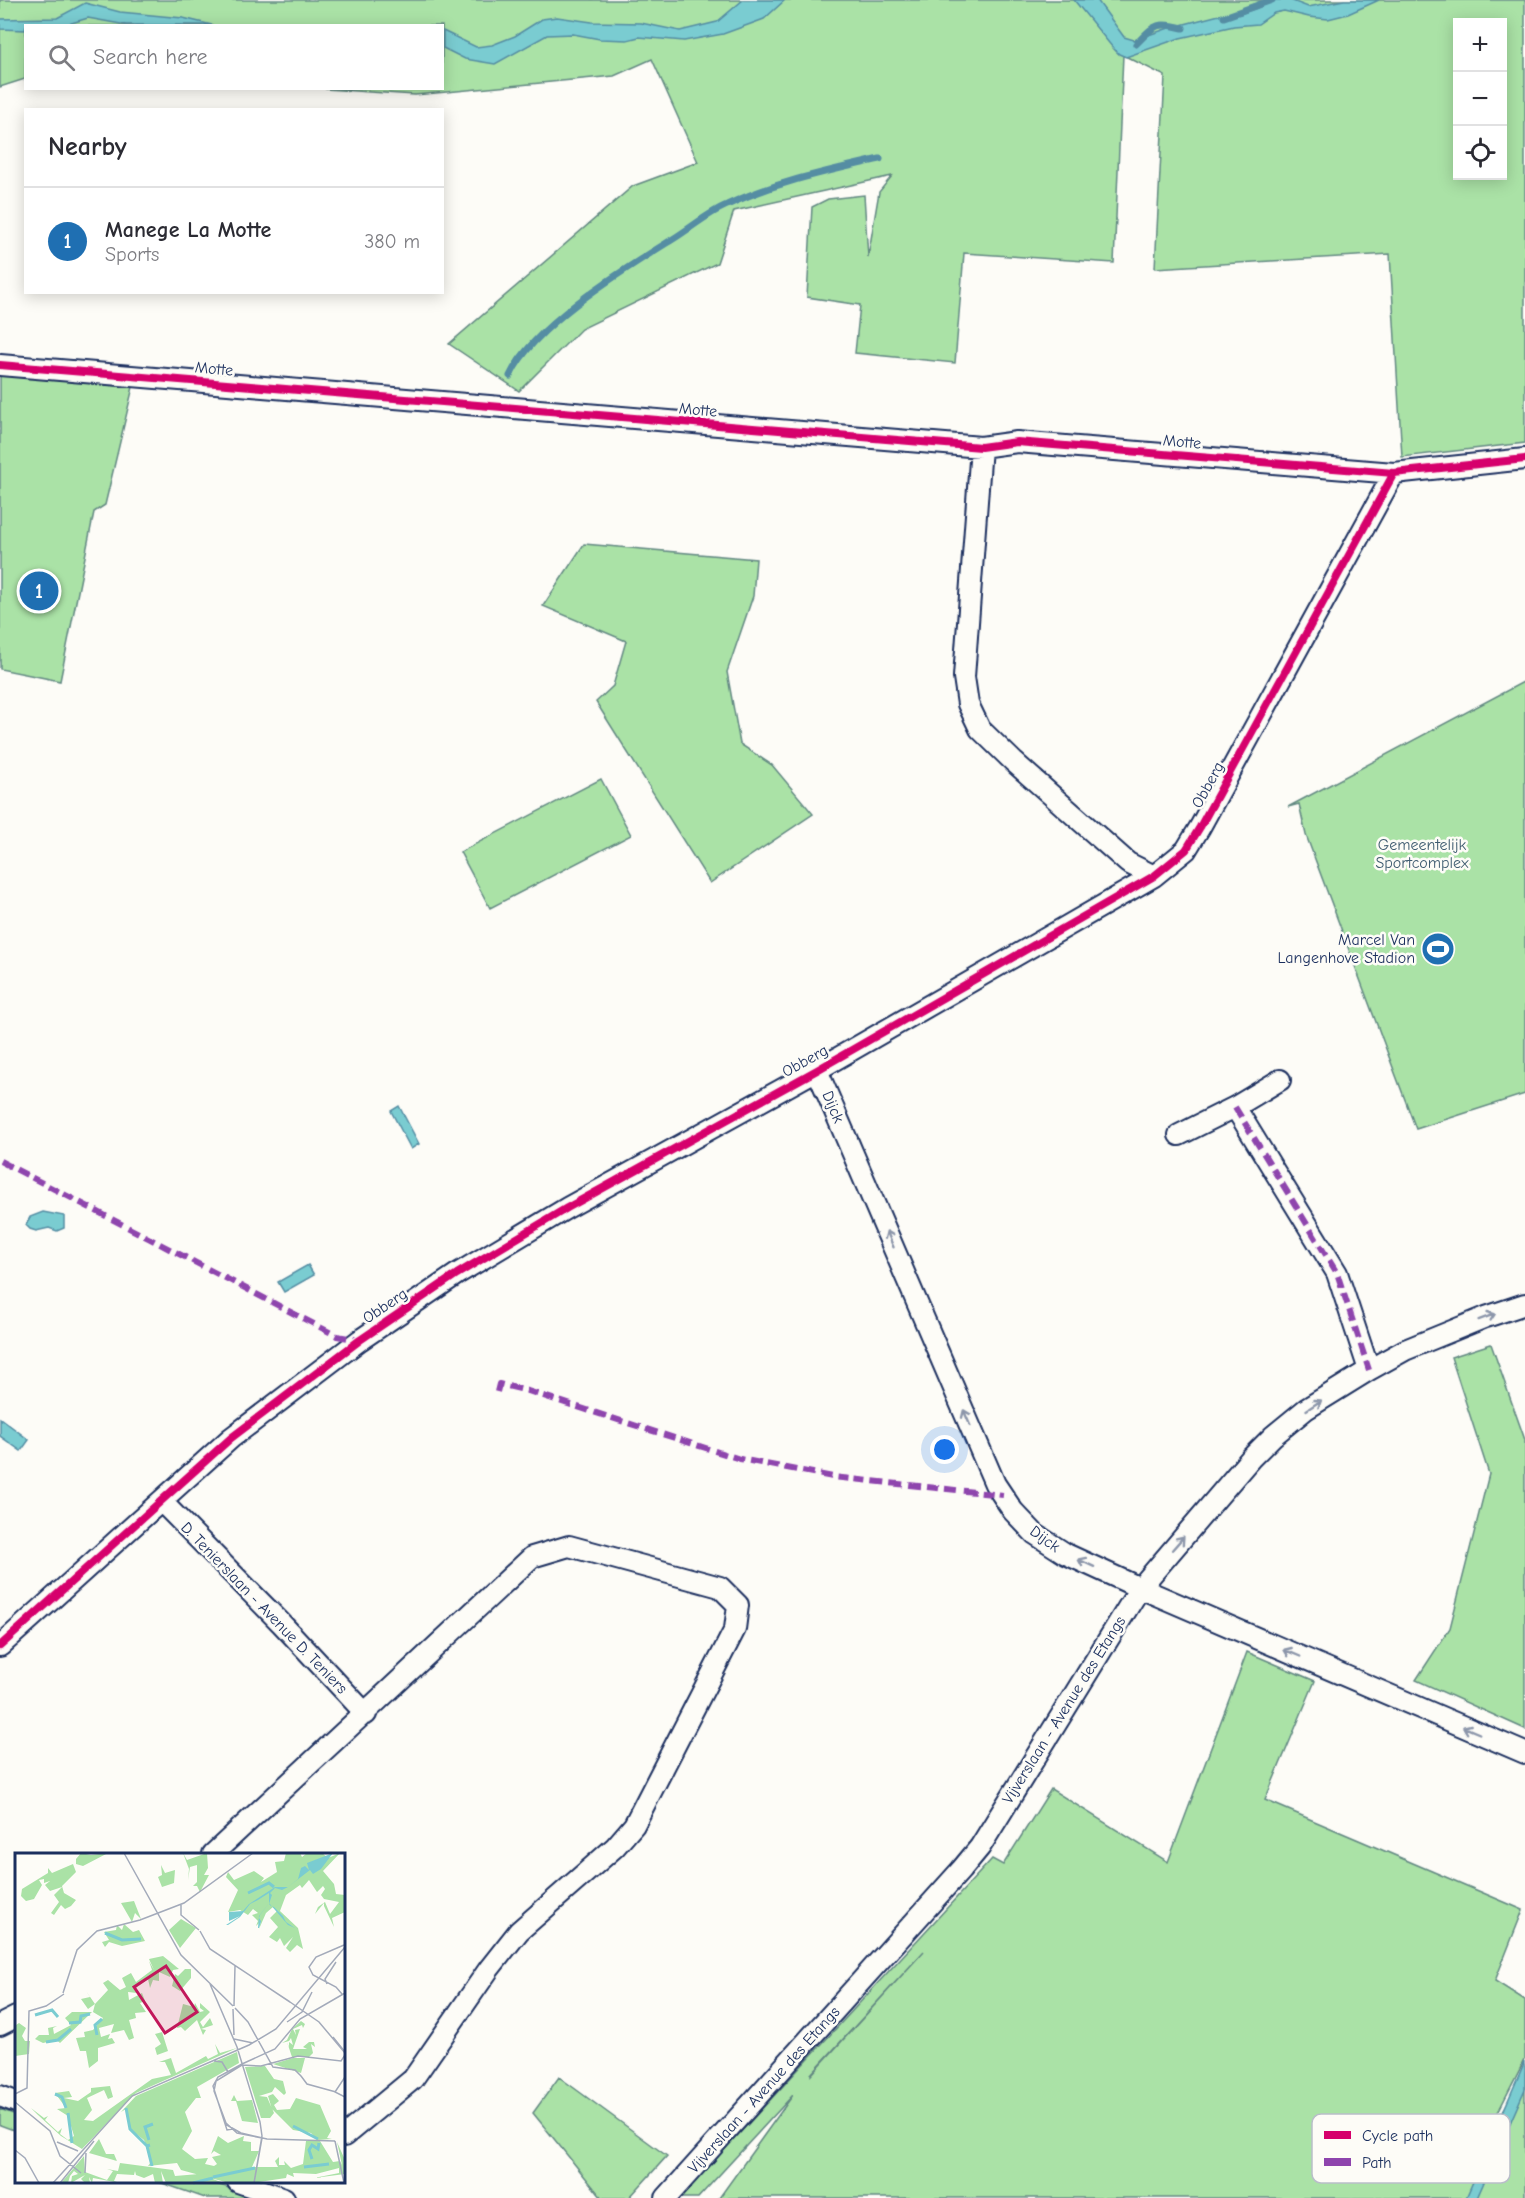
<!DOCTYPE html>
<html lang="en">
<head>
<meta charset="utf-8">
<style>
	:root { --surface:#fff; --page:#f2f2f3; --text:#2b2b33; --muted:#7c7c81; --line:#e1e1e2; --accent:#1f6fb2 }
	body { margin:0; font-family:"Comic Neue",sans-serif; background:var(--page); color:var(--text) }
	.controls { position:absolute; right:18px; top:18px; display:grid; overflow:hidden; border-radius:0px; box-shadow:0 3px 15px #0003 }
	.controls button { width:54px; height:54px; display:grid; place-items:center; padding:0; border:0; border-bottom:2px solid var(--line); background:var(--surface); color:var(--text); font:30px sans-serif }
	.you { position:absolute; left:945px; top:1450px; width:21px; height:21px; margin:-15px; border:4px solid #fff; border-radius:50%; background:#1a73e8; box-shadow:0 0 0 9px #1a73e833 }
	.badge { display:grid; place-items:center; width:39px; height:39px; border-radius:50%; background:var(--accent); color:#fff; font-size:20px; font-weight:700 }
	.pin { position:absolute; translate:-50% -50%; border:3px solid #fff; box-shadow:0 2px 6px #0006 }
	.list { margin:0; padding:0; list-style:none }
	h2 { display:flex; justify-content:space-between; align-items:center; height:78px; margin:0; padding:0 24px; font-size:26px }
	h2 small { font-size:20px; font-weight:400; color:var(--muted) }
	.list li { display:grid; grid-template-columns:39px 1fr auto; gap:18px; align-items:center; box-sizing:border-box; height:108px; padding:0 24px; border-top:2px solid var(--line) }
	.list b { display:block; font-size:22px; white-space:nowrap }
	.list p { margin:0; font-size:20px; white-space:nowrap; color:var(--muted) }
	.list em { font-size:20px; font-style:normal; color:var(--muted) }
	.icon { flex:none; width:33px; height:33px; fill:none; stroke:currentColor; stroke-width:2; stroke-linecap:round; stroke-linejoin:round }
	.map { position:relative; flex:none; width:1525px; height:2198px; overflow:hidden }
	.search { position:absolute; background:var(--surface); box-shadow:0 3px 15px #0003; left:24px; top:24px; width:420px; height:66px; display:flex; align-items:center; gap:15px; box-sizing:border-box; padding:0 21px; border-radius:0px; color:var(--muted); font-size:22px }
	.panel { position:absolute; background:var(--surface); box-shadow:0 3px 15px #0003; left:24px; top:108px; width:420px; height:186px; border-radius:0px }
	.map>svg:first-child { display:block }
	.green { fill:#aae2a6; stroke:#628882; stroke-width:1.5; fill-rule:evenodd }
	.water { fill:#7accd1; stroke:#548da3; stroke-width:1.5 }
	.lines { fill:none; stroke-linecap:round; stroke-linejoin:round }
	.stream { stroke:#548da3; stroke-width:7 }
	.minor-casing { stroke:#1b2f5e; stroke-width:24 }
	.minor { stroke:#fdfcf7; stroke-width:20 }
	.quiet { stroke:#8e44ad; stroke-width:6; stroke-dasharray:12 6; stroke-linecap:butt }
	.cycleway-casing { stroke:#fdfcf7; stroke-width:11 }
	.cycleway { stroke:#d6006c; stroke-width:8 }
	.oneway { stroke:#8c96aa }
	.labels { text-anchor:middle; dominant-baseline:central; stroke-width:5; stroke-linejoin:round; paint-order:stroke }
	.street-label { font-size:16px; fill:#1b2f5e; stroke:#fdfcf7 }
	.park-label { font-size:16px; fill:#3f5c70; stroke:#fdfcf7 }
	.poi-label { font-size:16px; fill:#1b2f5e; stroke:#fdfcf7; text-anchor:end }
	.inset-river { fill:none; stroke:#7accd1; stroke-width:3 }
	.inset-road { fill:none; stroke:#a3aaba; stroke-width:1.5 }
	.view { fill:#c2185b; fill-opacity:0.15; stroke:#c2185b; stroke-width:3 }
	.inset-edge { fill:none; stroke:#1b2f5e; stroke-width:3 }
	.key { fill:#fdfcf7; stroke:#b9bec9; stroke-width:1.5 }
	.key-label { font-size:16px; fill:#1b2f5e }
</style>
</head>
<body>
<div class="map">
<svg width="1525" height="2198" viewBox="0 0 1525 2198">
	<rect width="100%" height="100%" fill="#fdfcf7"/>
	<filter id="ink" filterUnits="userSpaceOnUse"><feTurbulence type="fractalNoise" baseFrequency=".0167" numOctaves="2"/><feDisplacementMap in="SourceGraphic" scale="12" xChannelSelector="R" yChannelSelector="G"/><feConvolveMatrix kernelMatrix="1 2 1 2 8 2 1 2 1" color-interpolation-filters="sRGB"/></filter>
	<g filter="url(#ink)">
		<!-- green -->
		<path class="green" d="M 0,0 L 1525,0 L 1525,443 L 1402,457 L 1390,254 L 1155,268 L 1165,76 L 1123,55 L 1114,263 L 964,253 L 955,363 L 855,353 L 860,305 L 807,297 L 812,207 L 828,199 L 864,195 L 868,257 L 879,192 L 892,176 L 734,211 L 717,263 L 581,329 L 519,391 L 449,344 L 633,186 L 698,162 L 652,59 L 614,76 L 415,95 L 325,89 L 442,88 L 442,26 L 26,26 L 25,79 L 0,87 ZM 1458,22 L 1502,22 L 1502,176 L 1458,176 Z
			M 0,375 L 133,387 L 105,505 L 94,512 L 60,681 L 0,669 Z
			M 584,544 L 756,559 L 753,596 L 727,672 L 740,744 L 772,765 L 813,814 L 710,883 L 596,702 L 613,686 L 626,641 L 543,606 Z
			M 1525,681 L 1525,1094 L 1416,1129 L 1306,835 L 1299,804 L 1288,807 Z
			M 601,779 L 631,835 L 490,908 L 460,852 Z
			M 1491,1344 L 1525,1440 L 1525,1729 L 1416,1680 L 1450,1628 L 1489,1474 L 1451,1357 Z
			M 1247,1652 L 1315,1681 L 1265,1800 L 1523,1910 L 1495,1981 L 1525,2000 L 1525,2059 L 1471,2165 L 1525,2074 L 1525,2198 L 719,2198 L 793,2095 L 698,2198 L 680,2198 L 992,1859 L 1003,1865 L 1051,1789 L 1168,1862 ZM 924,1951 L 811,2075 L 811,2074 Z
			M 559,2077 L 667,2156 L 629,2198 L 602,2198 L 533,2113 Z
			M 0,2109 L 16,2115 L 16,2131 L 0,2125 Z
			M 159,2182 L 211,2182 L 259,2198 L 205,2198 Z"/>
		<!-- water -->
		<path class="water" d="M 743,0 L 785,0 L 764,19 L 756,22 L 723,34 L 684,41 L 639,37 L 627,40 L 600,39 L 573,34 L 547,35 L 495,64 L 465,59 L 443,48 L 443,31 L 476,47 L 492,45 L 515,36 L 542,19 L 557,17 L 592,22 L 641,23 L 680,31 L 717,22 Z
			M 1074,0 L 1097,0 L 1124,37 L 1134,40 L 1169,28 L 1223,14 L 1240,14 L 1257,8 L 1267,0 L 1290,0 L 1308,7 L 1344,0 L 1379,0 L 1348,14 L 1328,19 L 1309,17 L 1284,11 L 1274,13 L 1258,24 L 1234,26 L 1180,38 L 1126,57 L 1119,54 L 1113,48 Z
			M 85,3 L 120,12 L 183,18 L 212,25 L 126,25 L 88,18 L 65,25 L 26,26 L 25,30 L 0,29 L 0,19 L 57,18 Z
			M 399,1106 L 419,1144 L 411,1149 L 391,1111 Z
			M 43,1212 L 64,1216 L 64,1228 L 57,1231 L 49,1228 L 36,1231 L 30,1229 L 26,1225 L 30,1217 Z
			M 308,1265 L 314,1275 L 284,1292 L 278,1282 Z
			M 0,1418 L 29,1440 L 21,1451 L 0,1436 Z
			M 1525,2061 L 1525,2089 L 1477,2198 L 1466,2198 Z"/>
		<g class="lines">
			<!-- stream -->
			<path class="stream" d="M 1224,17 L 1272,0
				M 1136,44 C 1155,25 1156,21 1183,28
				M 510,376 C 534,324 625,269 673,239 C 691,228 708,213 727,205 C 776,182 828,171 880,159"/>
			<!-- minor casing -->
			<g class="minor-casing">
				<path id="minor" d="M 0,365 L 981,447 L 1017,442 L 1394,473
					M 981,447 L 964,677 L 968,704 L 980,729 L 1014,762 L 1128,863 L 1154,876
					M 817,1070 L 995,1484 L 1013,1511 L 1035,1534 L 1066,1554 L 1140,1588 L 1525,1753
					M 1235,1107 L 1337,1273 L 1369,1370
					M 1179,1135 L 1235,1107 L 1280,1080
					M 162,1502 L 281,1623 L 366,1714
					M 0,1646 L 231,1438 L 360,1340 L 457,1274 L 567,1208 L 817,1070 L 1154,876 L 1186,850 L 1200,827 L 1394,473 L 1525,459
					M 213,1854 L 532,1557 L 569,1546 L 720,1587 L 738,1605 L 735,1629 L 634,1825 L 615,1847 L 519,1931 L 489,1969 L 413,2079 L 344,2136
					M 0,2025 L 16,2017
					M 0,2096 L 16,2102
					M 238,2182 L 284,2198
					M 666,2198 L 961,1870 L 980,1847 L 1140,1588 L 1251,1458 L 1273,1436 L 1306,1409 L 1369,1370 L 1405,1350 L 1486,1317 L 1525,1304"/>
			</g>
			<!-- minor -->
			<use href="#minor" class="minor"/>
			<!-- quiet -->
			<path class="quiet" d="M 1235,1107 L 1337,1273 L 1369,1370
				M 0,1161 L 337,1336 L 360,1340
				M 497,1392 L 499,1384 L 528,1391 L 740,1459 L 833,1477 L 1003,1495"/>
			<!-- cycleway casing -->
			<g class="cycleway-casing">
				<path id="cycleway" d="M 0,365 L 981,447 L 1017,442 L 1394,473
					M 0,1646 L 231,1438 L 360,1340 L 457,1274 L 567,1208 L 817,1070 L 1154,876 L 1186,850 L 1200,827 L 1394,473 L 1525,459"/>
			</g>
			<!-- cycleway -->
			<use href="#cycleway" class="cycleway"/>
		</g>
		<!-- one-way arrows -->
		<defs><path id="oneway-shaft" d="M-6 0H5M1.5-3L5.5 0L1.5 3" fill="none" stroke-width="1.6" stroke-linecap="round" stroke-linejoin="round" transform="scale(1.5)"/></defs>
		<g class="oneway">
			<use href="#oneway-shaft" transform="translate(890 1239) rotate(-113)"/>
			<use href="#oneway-shaft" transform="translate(1487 1317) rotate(-20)"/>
			<use href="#oneway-shaft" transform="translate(1314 1405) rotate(-33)"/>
			<use href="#oneway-shaft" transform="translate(967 1418) rotate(-113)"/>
			<use href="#oneway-shaft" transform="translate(1178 1543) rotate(-49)"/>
			<use href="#oneway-shaft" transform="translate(1086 1563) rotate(-155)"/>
			<use href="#oneway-shaft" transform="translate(1292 1653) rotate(-157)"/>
			<use href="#oneway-shaft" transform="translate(1471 1730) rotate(-157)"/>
		</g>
	</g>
	<!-- icons -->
	<defs>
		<g id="stadium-disc" transform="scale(1.725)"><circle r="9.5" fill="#1f6fb2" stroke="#fdfcf7"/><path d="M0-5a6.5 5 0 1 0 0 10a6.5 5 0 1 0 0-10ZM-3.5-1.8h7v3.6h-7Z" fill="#fff"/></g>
	</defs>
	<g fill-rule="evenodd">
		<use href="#stadium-disc" x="1438" y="949"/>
	</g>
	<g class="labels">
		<!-- street labels -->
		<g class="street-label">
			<text transform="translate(214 369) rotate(5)">Motte</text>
			<text transform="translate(698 410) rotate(5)">Motte</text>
			<text transform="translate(1182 442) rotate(5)">Motte</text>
			<text transform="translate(1208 785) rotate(-61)">Obberg</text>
			<text transform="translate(805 1061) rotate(-29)">Obberg</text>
			<text transform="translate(833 1107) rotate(67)">Dijck</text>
			<text transform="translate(385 1306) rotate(-34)">Obberg</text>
			<text transform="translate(1045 1539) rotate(36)">Dijck</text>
			<text transform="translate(264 1608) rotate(46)">D. Tenierslaan - Avenue D. Teniers</text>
			<text transform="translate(1064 1710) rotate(-58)">Vijverslaan - Avenue des Etangs</text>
			<text transform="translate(764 2090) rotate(-48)">Vijverslaan - Avenue des Etangs</text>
		</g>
		<!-- park labels -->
		<g class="park-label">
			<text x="1422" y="845">Gemeentelijk<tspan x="1422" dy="18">Sportcomplex</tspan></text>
		</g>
		<!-- poi labels -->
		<g class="poi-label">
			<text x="1415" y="940">Marcel Van<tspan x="1415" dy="18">Langenhove Stadion</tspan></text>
		</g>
	</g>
	<!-- overview -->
	<g transform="translate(15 1853)">
		<rect width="330" height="330" fill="#fdfcf7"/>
		<path d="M 66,0 L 76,2 L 93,0 L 68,13 L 61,11 L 61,6 ZM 168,0 L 172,7 L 192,0 L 193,15 L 189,22 L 194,22 L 185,39 L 182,33 L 178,33 L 182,29 L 182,12 L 175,14 L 173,27 L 174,16 ZM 271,0 L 285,0 L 287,4 L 292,0 L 307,0 L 313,5 L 325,0 L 308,18 L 319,31 L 321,41 L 330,42 L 330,59 L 317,65 L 319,74 L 309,53 L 309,50 L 300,61 L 303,54 L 310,49 L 315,61 L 324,49 L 309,46 L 306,42 L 310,36 L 308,33 L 302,39 L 294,27 L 287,35 L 285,32 L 271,42 L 265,58 L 283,75 L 288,96 L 282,92 L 275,99 L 271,95 L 278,84 L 269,93 L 265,85 L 262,89 L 254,84 L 263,74 L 255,65 L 262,58 L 258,54 L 251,60 L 244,76 L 246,68 L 241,73 L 243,68 L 237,62 L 243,60 L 238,56 L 233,62 L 225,57 L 213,59 L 223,37 L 211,24 L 213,19 L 219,27 L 239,18 L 249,25 L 246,29 L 262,19 L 260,9 L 269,8 ZM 58,11 L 61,19 L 47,33 L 49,40 L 61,47 L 56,53 L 50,56 L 46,52 L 39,62 L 36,60 L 44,49 L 39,42 L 47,34 L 35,38 L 30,32 L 35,28 L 29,30 L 29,26 L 24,27 L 27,32 L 19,46 L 11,48 L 6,43 L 7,36 L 33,20 L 33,15 L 37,20 ZM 146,12 L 150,20 L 160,17 L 159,30 L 147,34 L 143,24 L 147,22 ZM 119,48 L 126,66 L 120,60 L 117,69 L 106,50 ZM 166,66 L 181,75 L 165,95 L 154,77 ZM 109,71 L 118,79 L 124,77 L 130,88 L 107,93 L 94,89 L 90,94 L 87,89 L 94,87 L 89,79 L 101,77 L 102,72 L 107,77 ZM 148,103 L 164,116 L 158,117 L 155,124 L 144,119 L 144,128 L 138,127 L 135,135 L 133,126 L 121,135 L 122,140 L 113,139 L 114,147 L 127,140 L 130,148 L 125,150 L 131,159 L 120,160 L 121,165 L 114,167 L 119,185 L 114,187 L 109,177 L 96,180 L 99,171 L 84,175 L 86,184 L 95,181 L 93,186 L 97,185 L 100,190 L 83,195 L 83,208 L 74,215 L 71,198 L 65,198 L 61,185 L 70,184 L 69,179 L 78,177 L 88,165 L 78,159 L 80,151 L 73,156 L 66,146 L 75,144 L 71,138 L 80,151 L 93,137 L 88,130 L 93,127 L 105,137 L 111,134 L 107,125 L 116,120 L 121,129 L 137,117 L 134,108 L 139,117 L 134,106 ZM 170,116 L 176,116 L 176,125 L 165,138 L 157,133 L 160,121 L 163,123 ZM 180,150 L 185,159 L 189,158 L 185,155 L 185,150 L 195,159 L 185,169 L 188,174 L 195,165 L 198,172 L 186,176 L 191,177 L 188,182 L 182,167 L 170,178 L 166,174 L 147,179 L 153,198 L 142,202 L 140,195 L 146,191 L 140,181 L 162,175 L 168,151 L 179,154 ZM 57,159 L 77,159 L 45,190 L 42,187 L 28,190 L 20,186 L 24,182 L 34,182 L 33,175 L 42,173 L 38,175 L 39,181 L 56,172 L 50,165 ZM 286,168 L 290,171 L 288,175 L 287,172 L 278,176 L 281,182 L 280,177 L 285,176 L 278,196 L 292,196 L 288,194 L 294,189 L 299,189 L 300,194 L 296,191 L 298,200 L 294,204 L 277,204 L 272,189 L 274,194 L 274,189 L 278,192 L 276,185 L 274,188 L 267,190 L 272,187 L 277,176 ZM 4,170 L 11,175 L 7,183 L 10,188 L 15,188 L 14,201 L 0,203 L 1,172 ZM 200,191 L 205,200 L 222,195 L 121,240 L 67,296 L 46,283 L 23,262 L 16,255 L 29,265 L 33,263 L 30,267 L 43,279 L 47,275 L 45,281 L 53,287 L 59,283 L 53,263 L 42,256 L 51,255 L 40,240 L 54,238 L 57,244 L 49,245 L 63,248 L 76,239 L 76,235 L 95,233 L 98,244 L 93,246 L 89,237 L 72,245 L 77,257 L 69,267 L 78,268 L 137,226 L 156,222 L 150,209 L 144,209 L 156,205 L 161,220 L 191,203 L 193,206 L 203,201 ZM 222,199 L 224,210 L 182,234 L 186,245 L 181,245 L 170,259 L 177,278 L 167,296 L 180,306 L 193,305 L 190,311 L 199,313 L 202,311 L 197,304 L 206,302 L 199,298 L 196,301 L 203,283 L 213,290 L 229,283 L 228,288 L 236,289 L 236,298 L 244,298 L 237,314 L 263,314 L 260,308 L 264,304 L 264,312 L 270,312 L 269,308 L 276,315 L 288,311 L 291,288 L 305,288 L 318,309 L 325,308 L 327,312 L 322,289 L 330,307 L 330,321 L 299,325 L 324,320 L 324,315 L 301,321 L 278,320 L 279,324 L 272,321 L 271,325 L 238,330 L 214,330 L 166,317 L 162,310 L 133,313 L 136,309 L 129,287 L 115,276 L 111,256 L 106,259 L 121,243 ZM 278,205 L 290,205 L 286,220 L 258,211 ZM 250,213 L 259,226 L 268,228 L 271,240 L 269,242 L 260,234 L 257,239 L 244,243 L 252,244 L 259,260 L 255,265 L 246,265 L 230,214 ZM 258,241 L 264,248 L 259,252 L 262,257 L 275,256 L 281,245 L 305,252 L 316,278 L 312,285 L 317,286 L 302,287 L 296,280 L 278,277 L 257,256 L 253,243 ZM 219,242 L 222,248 L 237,247 L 243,270 L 227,268 L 221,248 L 216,248 ZM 84,286 L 91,301 L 99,301 L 102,308 L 74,300 ZM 69,303 L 70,319 L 92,327 L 98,318 L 92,316 L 103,318 L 105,310 L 158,317 L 160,323 L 184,321 L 209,330 L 151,330 L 146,318 L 148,330 L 140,330 L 138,321 L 129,325 L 121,322 L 120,318 L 119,322 L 102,321 L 99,328 L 105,330 L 78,325 L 77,330 L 74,324 L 75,330 L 70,330 L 66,326 L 70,322 L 56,330 L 57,323 L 63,321 L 59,318 L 55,323 L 53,330 L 46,330 Z" fill="#aae2a6"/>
		<path d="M 318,0 L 306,16 L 298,21 L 295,17 L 273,34 L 267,37 L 260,35 L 255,40 L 257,42 L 254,51 L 256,53 L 259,54 L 268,63 L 271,69 L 280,75 L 284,91 L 280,75 L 273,72 L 254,50 L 245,62 L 244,65 L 246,68 L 246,69 L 244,75 L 243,75 L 244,63 L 254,50 L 254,40 L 243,47 L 235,51 L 225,64 L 213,72 L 211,72 L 225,63 L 214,68 L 214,59 L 228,58 L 234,51 L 260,34 L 273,34 L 283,26 L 286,15 L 290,13 L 294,17 L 292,10 Z" fill="#7accd1"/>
		<path class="inset-river" d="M 233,40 L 254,30 L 259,34M 90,80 L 107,87 L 126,86M 20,162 L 37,157 L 43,164M 54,170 L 65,169 L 66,163 L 75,161M 82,182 L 80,172 L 87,166M 31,189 L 43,187 L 56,176M 40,241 L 47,244 L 51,255M 111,255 L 115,276 L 132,293M 53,260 L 57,290M 278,273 L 303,286M 134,287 L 130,274 L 138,271M 135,292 L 132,293 L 137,313M 297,306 L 294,297 L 297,292 L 303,296 L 304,290M 289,314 L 314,311M 198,324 L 240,315M 178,330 L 198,325"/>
		<path class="inset-road" d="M 109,0 L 166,102 L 218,153M 166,51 L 166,62 L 184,77M 185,78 L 195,96 L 275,149M 195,131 L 222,194 L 245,269 L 247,283 L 239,330M 312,131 L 310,126 L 321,109M 48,140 L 62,97 L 82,78 L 125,67 L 169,50 L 238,0M 327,141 L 321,134 L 298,122 L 294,114 L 301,104 L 329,92M 275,149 L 304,169 L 330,200M 219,153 L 220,113M 220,155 L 233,169 L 258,214 L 280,217 L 286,223M 218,156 L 219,182M 272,169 L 287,159 L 297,139M 318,184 L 330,199M 219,186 L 238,190M 199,208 L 207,209 L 213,219M 227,211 L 260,196 L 285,166 L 330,140M 286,223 L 292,231 L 321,239M 330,224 L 320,239 L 330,244M 320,239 L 330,224M 0,241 L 12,235 L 14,158 L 31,153 L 49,141M 0,249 L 35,278 L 45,303 L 66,320M 210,271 L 226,280 L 252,286 L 320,288M 218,276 L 212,277 L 198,233 L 203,224 L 227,211M 320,288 L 329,330M 42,289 L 63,298M 0,297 L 10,305 L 24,330M 70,320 L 71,300M 38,330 L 117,243 L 234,192 L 261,176 L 330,94M 45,330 L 79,288M 239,330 L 247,285 L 222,280 L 211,270 L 199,238 L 201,228 L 227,212 L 246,213 L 283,203 L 326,208 L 330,202"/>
		<path class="view" d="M 151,113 L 182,159 L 150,180 L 119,134 Z"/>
		<rect width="330" height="330" class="inset-edge"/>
	</g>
	<!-- legend -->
	<rect x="1312" y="2114" width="198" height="69" rx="9" class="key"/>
	<rect x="1324" y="2131" width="27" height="8" fill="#d6006c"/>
	<rect x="1324" y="2158" width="27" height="8" fill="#8e44ad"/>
	<g class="key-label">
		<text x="1362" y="2141">Cycle path</text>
		<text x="1362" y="2168">Path</text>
	</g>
</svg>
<div class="controls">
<button>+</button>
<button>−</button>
<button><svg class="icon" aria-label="locate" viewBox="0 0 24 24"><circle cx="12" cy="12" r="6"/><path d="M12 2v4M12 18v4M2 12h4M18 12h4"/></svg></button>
</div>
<div class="you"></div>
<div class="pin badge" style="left:39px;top:591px">1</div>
<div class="search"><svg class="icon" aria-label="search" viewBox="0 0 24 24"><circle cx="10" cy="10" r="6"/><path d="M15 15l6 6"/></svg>Search here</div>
<section class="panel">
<h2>Nearby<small></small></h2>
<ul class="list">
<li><span class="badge">1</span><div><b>Manege La Motte</b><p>Sports</p></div><em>380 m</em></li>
</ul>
</section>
</div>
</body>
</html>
